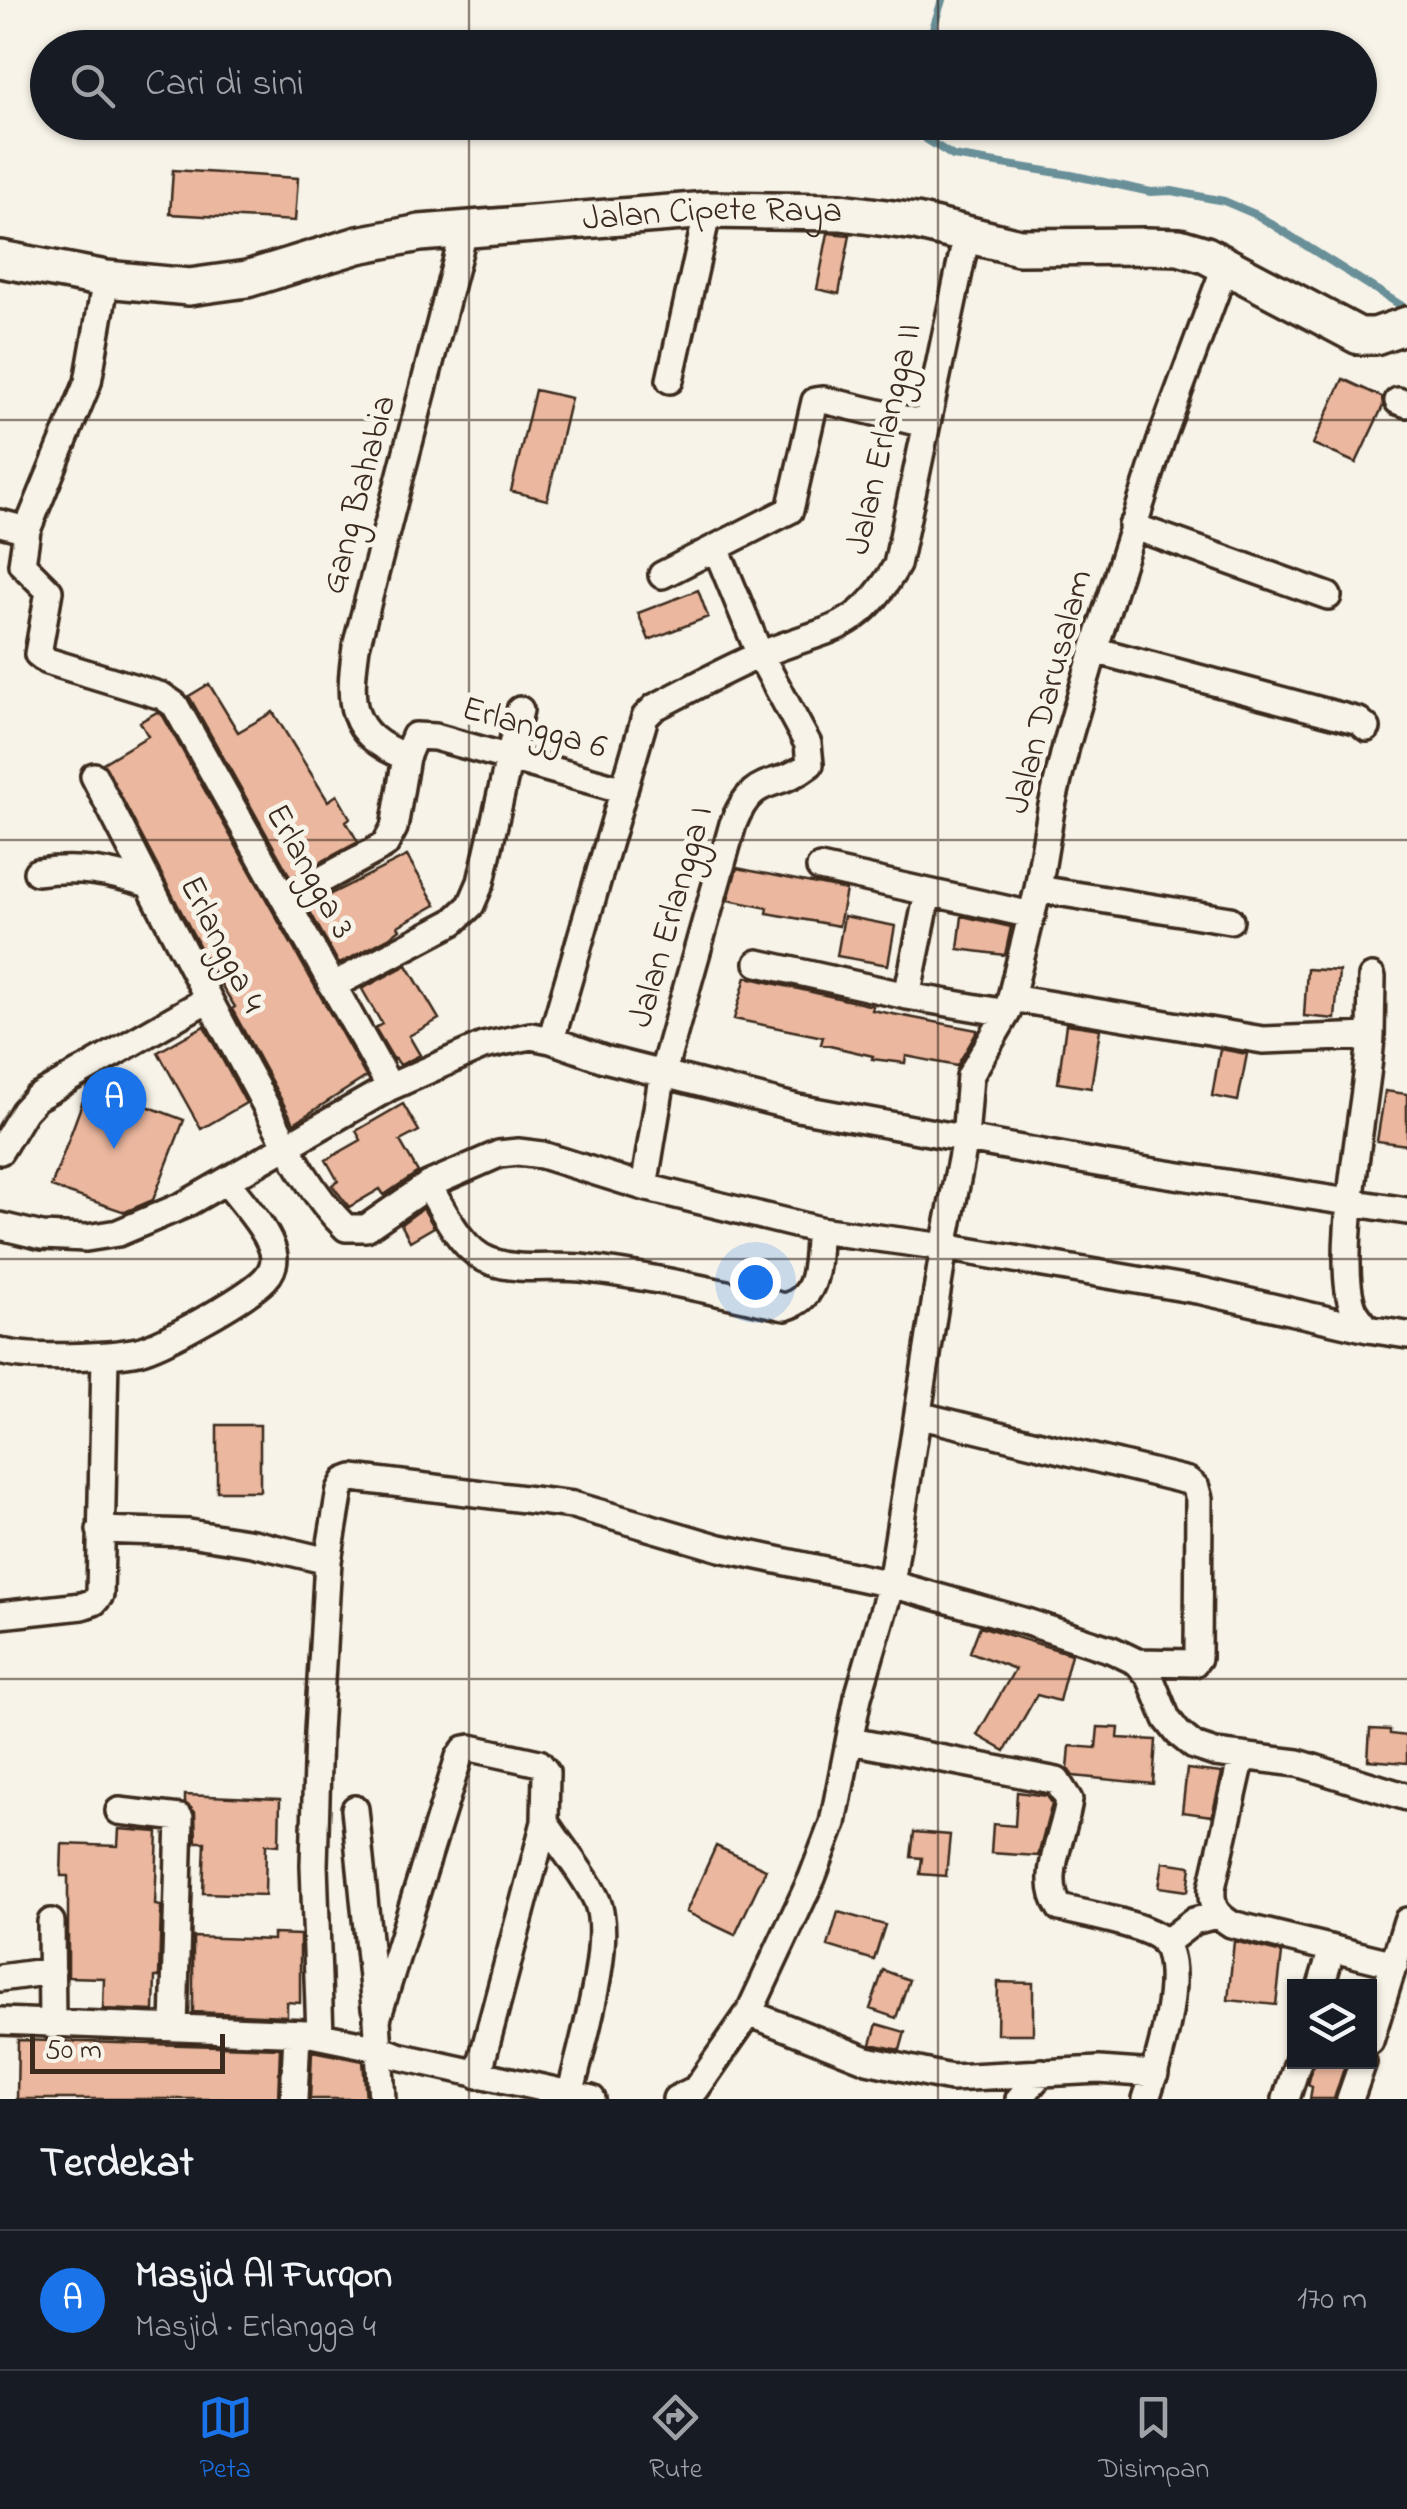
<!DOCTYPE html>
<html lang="id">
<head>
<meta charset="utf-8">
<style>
	:root { --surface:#171b24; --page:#242831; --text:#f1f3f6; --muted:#9ea1a6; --line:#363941; --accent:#1a73e8 }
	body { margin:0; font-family:"Indie Flower",sans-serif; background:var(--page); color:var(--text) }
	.controls { position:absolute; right:30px; bottom:30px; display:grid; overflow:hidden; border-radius:0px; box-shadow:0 2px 8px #0004 }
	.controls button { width:90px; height:90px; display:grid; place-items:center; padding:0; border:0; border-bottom:2px solid var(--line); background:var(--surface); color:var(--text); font:50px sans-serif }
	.scale { position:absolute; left:30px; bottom:25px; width:195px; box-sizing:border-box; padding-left:10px; border:5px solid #3b2a1e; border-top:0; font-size:28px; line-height:35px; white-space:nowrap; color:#3b2a1e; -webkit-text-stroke:8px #f7f3e8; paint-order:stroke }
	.you { position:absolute; left:755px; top:1282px; width:35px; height:35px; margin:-25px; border:8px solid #fff; border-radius:50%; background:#1a73e8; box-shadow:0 0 0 15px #1a73e833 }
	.badge { display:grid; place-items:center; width:65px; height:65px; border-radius:50%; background:var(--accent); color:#fff; font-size:32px; font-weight:700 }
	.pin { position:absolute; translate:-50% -82px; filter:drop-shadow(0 2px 5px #0008) }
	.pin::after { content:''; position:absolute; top:52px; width:35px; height:30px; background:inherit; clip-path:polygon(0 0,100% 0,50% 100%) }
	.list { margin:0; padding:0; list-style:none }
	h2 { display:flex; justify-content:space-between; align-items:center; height:130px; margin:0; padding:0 40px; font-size:42px }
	h2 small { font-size:32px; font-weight:400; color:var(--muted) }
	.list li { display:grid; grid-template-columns:65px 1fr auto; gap:30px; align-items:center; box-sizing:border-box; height:140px; padding:0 40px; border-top:2px solid var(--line) }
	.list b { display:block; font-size:38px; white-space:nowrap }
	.list p { margin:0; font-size:32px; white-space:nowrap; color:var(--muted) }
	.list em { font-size:32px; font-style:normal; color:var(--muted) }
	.icon { flex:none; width:55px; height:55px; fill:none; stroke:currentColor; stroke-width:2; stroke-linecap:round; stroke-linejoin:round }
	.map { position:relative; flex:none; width:1407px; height:2099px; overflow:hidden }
	.search { position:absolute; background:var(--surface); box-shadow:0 2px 8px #0004; left:30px; right:30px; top:30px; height:110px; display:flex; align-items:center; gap:25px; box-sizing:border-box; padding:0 35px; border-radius:55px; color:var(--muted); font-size:38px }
	.sheet { height:270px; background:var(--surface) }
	nav { display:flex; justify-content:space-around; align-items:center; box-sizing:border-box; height:140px; border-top:2px solid var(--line); background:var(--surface); font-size:28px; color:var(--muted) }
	nav a { display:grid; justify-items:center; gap:5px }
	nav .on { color:var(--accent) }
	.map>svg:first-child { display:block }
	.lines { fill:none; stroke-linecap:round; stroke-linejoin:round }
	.stream { stroke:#698f98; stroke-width:8 }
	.building { fill:#ebb79e; stroke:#3b2a1e; stroke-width:2.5 }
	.minor-casing { stroke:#3b2a1e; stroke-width:32 }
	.secondary-casing { stroke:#3b2a1e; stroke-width:42 }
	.minor { stroke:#f7f3e8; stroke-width:25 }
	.secondary { stroke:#f7f3e8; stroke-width:35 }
	.grid { fill:none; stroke:#3b2a1e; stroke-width:2.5; stroke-opacity:0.55 }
	.labels { text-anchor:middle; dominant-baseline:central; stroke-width:10; stroke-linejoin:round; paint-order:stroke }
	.street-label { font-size:35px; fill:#3b2a1e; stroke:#f7f3e8 }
</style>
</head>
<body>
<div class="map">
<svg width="1407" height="2099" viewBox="0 0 1407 2099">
	<rect width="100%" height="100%" fill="#f7f3e8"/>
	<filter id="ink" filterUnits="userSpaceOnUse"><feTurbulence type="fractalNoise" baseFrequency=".01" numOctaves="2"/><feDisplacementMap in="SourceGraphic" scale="20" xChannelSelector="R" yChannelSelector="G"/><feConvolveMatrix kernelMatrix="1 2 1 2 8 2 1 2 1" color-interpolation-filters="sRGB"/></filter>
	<g filter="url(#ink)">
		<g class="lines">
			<!-- stream -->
			<path class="stream" d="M 927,48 L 942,0
				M 919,122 L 926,139 L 953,156 L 1071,175 L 1151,192 L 1172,191 L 1224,201 L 1257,215 L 1402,306"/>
		</g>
		<!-- building -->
		<path class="building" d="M 173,170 L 298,178 L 295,221 L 170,214 Z
			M 828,233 L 850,235 L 839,294 L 817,289 Z
			M 1343,379 L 1382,397 L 1383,406 L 1356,463 L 1313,444 Z
			M 535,390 L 571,398 L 547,500 L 511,491 Z
			M 698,590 L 708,617 L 649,640 L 638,613 Z
			M 209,684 L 238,732 L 273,712 L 328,801 L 337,795 L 350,818 L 346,821 L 358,842 L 291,878 L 189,696 Z
			M 157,712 L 163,716 L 366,1077 L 294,1123 L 232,1009 L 235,1007 L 212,970 L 103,763 L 148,736 L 140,722 Z
			M 407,856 L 436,905 L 398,926 L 400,929 L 390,937 L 339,964 L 307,906 Z
			M 737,868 L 846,890 L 839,926 L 767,913 L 768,908 L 728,900 Z
			M 844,916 L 895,926 L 888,965 L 837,956 Z
			M 962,916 L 1011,927 L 1005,955 L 958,949 Z
			M 407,965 L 439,1019 L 409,1036 L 420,1055 L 400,1065 L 396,1059 L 394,1060 L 375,1028 L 382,1024 L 362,989 Z
			M 1307,969 L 1339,971 L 1335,1019 L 1304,1016 Z
			M 746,977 L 873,1006 L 872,1010 L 977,1030 L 977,1032 L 957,1066 L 906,1056 L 905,1063 L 872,1059 L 873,1056 L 821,1044 L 823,1037 L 734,1019 Z
			M 1066,1024 L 1100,1029 L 1091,1088 L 1058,1083 Z
			M 204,1026 L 246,1103 L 201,1129 L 158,1052 Z
			M 1220,1049 L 1247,1054 L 1238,1101 L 1212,1096 Z
			M 91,1085 L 184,1120 L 153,1200 L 125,1212 L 51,1187 L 88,1087 Z
			M 1385,1091 L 1407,1094 L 1407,1145 L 1377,1141 Z
			M 403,1104 L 419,1131 L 400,1141 L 418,1172 L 384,1195 L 380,1189 L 349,1207 L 332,1185 L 338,1181 L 326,1160 L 361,1140 L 356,1131 Z
			M 423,1208 L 434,1227 L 410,1241 L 401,1224 Z
			M 217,1425 L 260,1425 L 260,1491 L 217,1491 Z
			M 980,1626 L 1071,1654 L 1059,1701 L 1037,1695 L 1005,1751 L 977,1735 L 1015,1669 L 970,1652 Z
			M 1098,1727 L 1119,1728 L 1118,1738 L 1156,1740 L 1153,1784 L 1073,1776 L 1068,1769 L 1070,1746 L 1096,1748 Z
			M 1370,1729 L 1390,1730 L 1390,1734 L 1407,1736 L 1407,1763 L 1368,1760 Z
			M 1187,1769 L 1222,1773 L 1212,1816 L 1182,1812 Z
			M 1017,1792 L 1047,1796 L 1052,1803 L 1038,1856 L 991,1853 L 993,1824 L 1015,1826 Z
			M 185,1795 L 280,1799 L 279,1845 L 266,1844 L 265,1895 L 203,1893 L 205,1842 L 196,1842 L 195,1812 L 185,1803 Z
			M 119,1829 L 158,1832 L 155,1905 L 161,1906 L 159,1977 L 155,1977 L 154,2011 L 103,2009 L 104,1978 L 68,1977 L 68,1876 L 61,1876 L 62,1844 L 118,1846 Z
			M 914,1832 L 950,1835 L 946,1876 L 920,1874 L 922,1858 L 911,1857 Z
			M 716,1846 L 766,1869 L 735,1935 L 686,1912 Z
			M 1163,1862 L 1191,1866 L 1188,1891 L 1159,1887 Z
			M 838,1912 L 885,1925 L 874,1960 L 828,1946 Z
			M 273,1934 L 300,1935 L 300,2003 L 287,2002 L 287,2016 L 193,2012 L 193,1937 L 273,1940 Z
			M 1234,1941 L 1282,1953 L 1276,2005 L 1228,2000 Z
			M 883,1970 L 909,1980 L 896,2018 L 870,2009 Z
			M 998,1982 L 1033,1983 L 1033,2034 L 997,2034 Z
			M 877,2024 L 905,2032 L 900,2050 L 871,2044 Z
			M 18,2040 L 280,2048 L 278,2099 L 17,2099 Z
			M 312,2051 L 363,2061 L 366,2099 L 310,2099 Z
			M 1314,2062 L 1346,2062 L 1334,2099 L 1310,2099 L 1312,2087 L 1308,2085 Z"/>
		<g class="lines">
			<!-- minor casing -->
			<g class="minor-casing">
				<path id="minor" d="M 106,279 L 88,382 L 27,530 L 22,564 L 49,591 L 38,654 L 47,661 L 162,696 L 175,705 L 390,1087
					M 670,380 L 708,210
					M 1398,401 L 1407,404
					M 0,523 L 27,530
					M 1132,526 L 1328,596
					M 662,575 L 790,510 L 815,401 L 824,400 L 925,424
					M 1094,650 L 1359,721 L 1367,728
					M 406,757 C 348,734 348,703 356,647 L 465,228
					M 94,776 C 146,877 197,980 252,1080 C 279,1129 305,1189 346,1228 L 366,1228 L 428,1185 L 499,1154 L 518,1152 L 542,1155 L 644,1187 L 819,1230 L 944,1247 L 1202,1291 L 1368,1329 L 1407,1335
					M 820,868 L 1032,915
					M 37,872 C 78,866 110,872 149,884
					M 1038,889 L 1230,920
					M 285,900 L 385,845 L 394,828 L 406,757 L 415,736 L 435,737 L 624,790
					M 758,963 L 907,996 L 1007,1013
					M 332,986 L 453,922 L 471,905 L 481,882 L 520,710
					M 907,996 L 928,893
					M 1011,998 L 1263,1040 L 1371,1036 L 1372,977
					M 551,1040 L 645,717 L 655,707 C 689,690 724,670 760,655 C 828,626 856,636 897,565 L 967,234
					M 0,1151 L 24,1111 L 36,1098 L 208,999
					M 428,1185 C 443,1209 461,1251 490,1261 C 518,1272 552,1265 581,1268 C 650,1276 717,1292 785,1307 C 821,1297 815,1262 819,1230
					M 644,1187 L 663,1072 L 733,824 C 754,771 774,792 810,764 L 808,744 L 760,655 L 716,548
					M 0,1226 L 42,1236 L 86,1238 L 118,1233 L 184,1205 L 390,1087 L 483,1046 L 531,1036 L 551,1040 L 604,1059 L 798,1108 L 1103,1164 L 1407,1211
					M 1368,1329 C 1363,1323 1357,1316 1354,1310 C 1332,1260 1368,1098 1371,1036
					M 0,1351 C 26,1360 110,1357 138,1351 C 163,1345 247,1298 265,1279 C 270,1274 274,1266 274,1258 C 273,1235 240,1200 226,1181
					M 918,1415 L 1188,1481 L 1196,1488 L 1199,1499 L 1198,1658 L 1194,1663 L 1137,1662
					M 100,1530 L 189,1533 L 253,1543 L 328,1561
					M 0,1615 L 82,1606 L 94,1602 L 100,1595 L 105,1356
					M 851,1741 L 1057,1781 L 1069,1800 C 1065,1834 1039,1878 1060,1908 C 1086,1914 1135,1923 1157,1936 C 1192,1957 1157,2067 1146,2099
					M 1242,1756 L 1212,1888 C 1211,1907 1215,1914 1231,1924 L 1395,1964
					M 355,1809 L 375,2008
					M 119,1811 L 180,1818 L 174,2027
					M 545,1822 C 560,1846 586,1876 597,1901 C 614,1943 581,2046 571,2092
					M 51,1922 L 52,2025
					M 1164,1944 L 1194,1921 L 1216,1915
					M 0,1978 L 52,1971
					M 1321,1986 L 1332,1949
					M 749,2013 L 867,2060 L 951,2078 L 1099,2070 L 1155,2074
					M 0,2021 L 306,2033 L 379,2048 L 398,2056 L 592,2099
					M 320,2035 L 314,1865 L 318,1732 L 328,1561 L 340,1490 L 345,1481 L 353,1478 L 573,1505 L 720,1548 L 891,1584 L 1027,1622 L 1112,1650 L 1137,1662 L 1150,1677 L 1167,1719 L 1178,1733 L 1194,1746 L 1215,1753 L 1298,1763 L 1407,1797
					M 1370,2041 L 1407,1921
					M 294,2099 L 297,2033
					M 382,2099 L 377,2019 L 459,1757 L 465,1749 L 471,1748 L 539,1763 L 546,1772 L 545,1822 L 478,2075
					M 676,2099 L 696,2089 L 749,2013 L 812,1878 L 833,1823 L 858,1697 L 891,1584 L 944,1247 L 965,1139 L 970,1076 L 1007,1013 L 1038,889 L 1051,810 L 1066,746 L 1094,650 L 1163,434 L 1225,267
					M 1019,2099 L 1042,2072
					M 1286,2099 L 1298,2062
					M 1350,2099 L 1363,2062"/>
			</g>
			<!-- secondary casing -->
			<g class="secondary-casing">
				<g id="secondary">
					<path id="s1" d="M 0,259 L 106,279 L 189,287 L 247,279 L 358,245 L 420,233 L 708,210 L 841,212 L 916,222 L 1019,247 L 1147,246 L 1179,247 L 1206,255 L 1359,336 L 1375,336 L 1407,325"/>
				</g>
			</g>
			<!-- minor -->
			<use href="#minor" class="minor"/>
			<!-- secondary -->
			<use href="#secondary" class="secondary"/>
		</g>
	</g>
	<!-- grid -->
	<path class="grid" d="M 469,0 L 469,48M 938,0 L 938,48M 469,122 L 469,2099M 938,122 L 938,2099M 0,420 L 1407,420M 0,840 L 1407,840M 0,1259 L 1407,1259M 0,1679 L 1407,1679"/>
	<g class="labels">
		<!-- street labels -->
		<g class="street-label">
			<text stroke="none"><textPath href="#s1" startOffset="722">Jalan Cipete Raya</textPath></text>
			<text transform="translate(885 439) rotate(-77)">Jalan Erlangga II</text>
			<text transform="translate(360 495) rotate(-75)">Gang Bahabia</text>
			<text transform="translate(1050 692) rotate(-75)">Jalan Darusalam</text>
			<text transform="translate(534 729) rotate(16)">Erlangga 6</text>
			<text transform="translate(309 872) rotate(61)">Erlangga 3</text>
			<text transform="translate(672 917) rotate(-74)">Jalan Erlangga I</text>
			<text transform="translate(221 945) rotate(63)">Erlangga 4</text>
		</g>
	</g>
</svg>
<div class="controls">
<button><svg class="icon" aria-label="layers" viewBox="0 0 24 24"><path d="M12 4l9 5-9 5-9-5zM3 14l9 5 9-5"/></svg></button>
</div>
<div class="scale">50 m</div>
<div class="you"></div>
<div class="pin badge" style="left:114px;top:1149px">A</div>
<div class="search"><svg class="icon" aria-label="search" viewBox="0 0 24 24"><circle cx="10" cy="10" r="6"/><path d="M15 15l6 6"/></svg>Cari di sini</div>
</div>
<section class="sheet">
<h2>Terdekat<small></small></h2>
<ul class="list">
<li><span class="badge">A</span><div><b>Masjid Al Furqon</b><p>Masjid · Erlangga 4</p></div><em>170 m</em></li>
</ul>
</section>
<nav>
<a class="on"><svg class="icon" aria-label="map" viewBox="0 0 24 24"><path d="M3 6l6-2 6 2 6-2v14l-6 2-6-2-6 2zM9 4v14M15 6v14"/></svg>Peta</a>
<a><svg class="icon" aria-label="directions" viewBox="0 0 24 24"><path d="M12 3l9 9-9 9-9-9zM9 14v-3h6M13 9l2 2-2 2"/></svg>Rute</a>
<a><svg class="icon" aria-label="saved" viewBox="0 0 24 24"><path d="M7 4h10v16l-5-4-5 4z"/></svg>Disimpan</a>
</nav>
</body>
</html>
